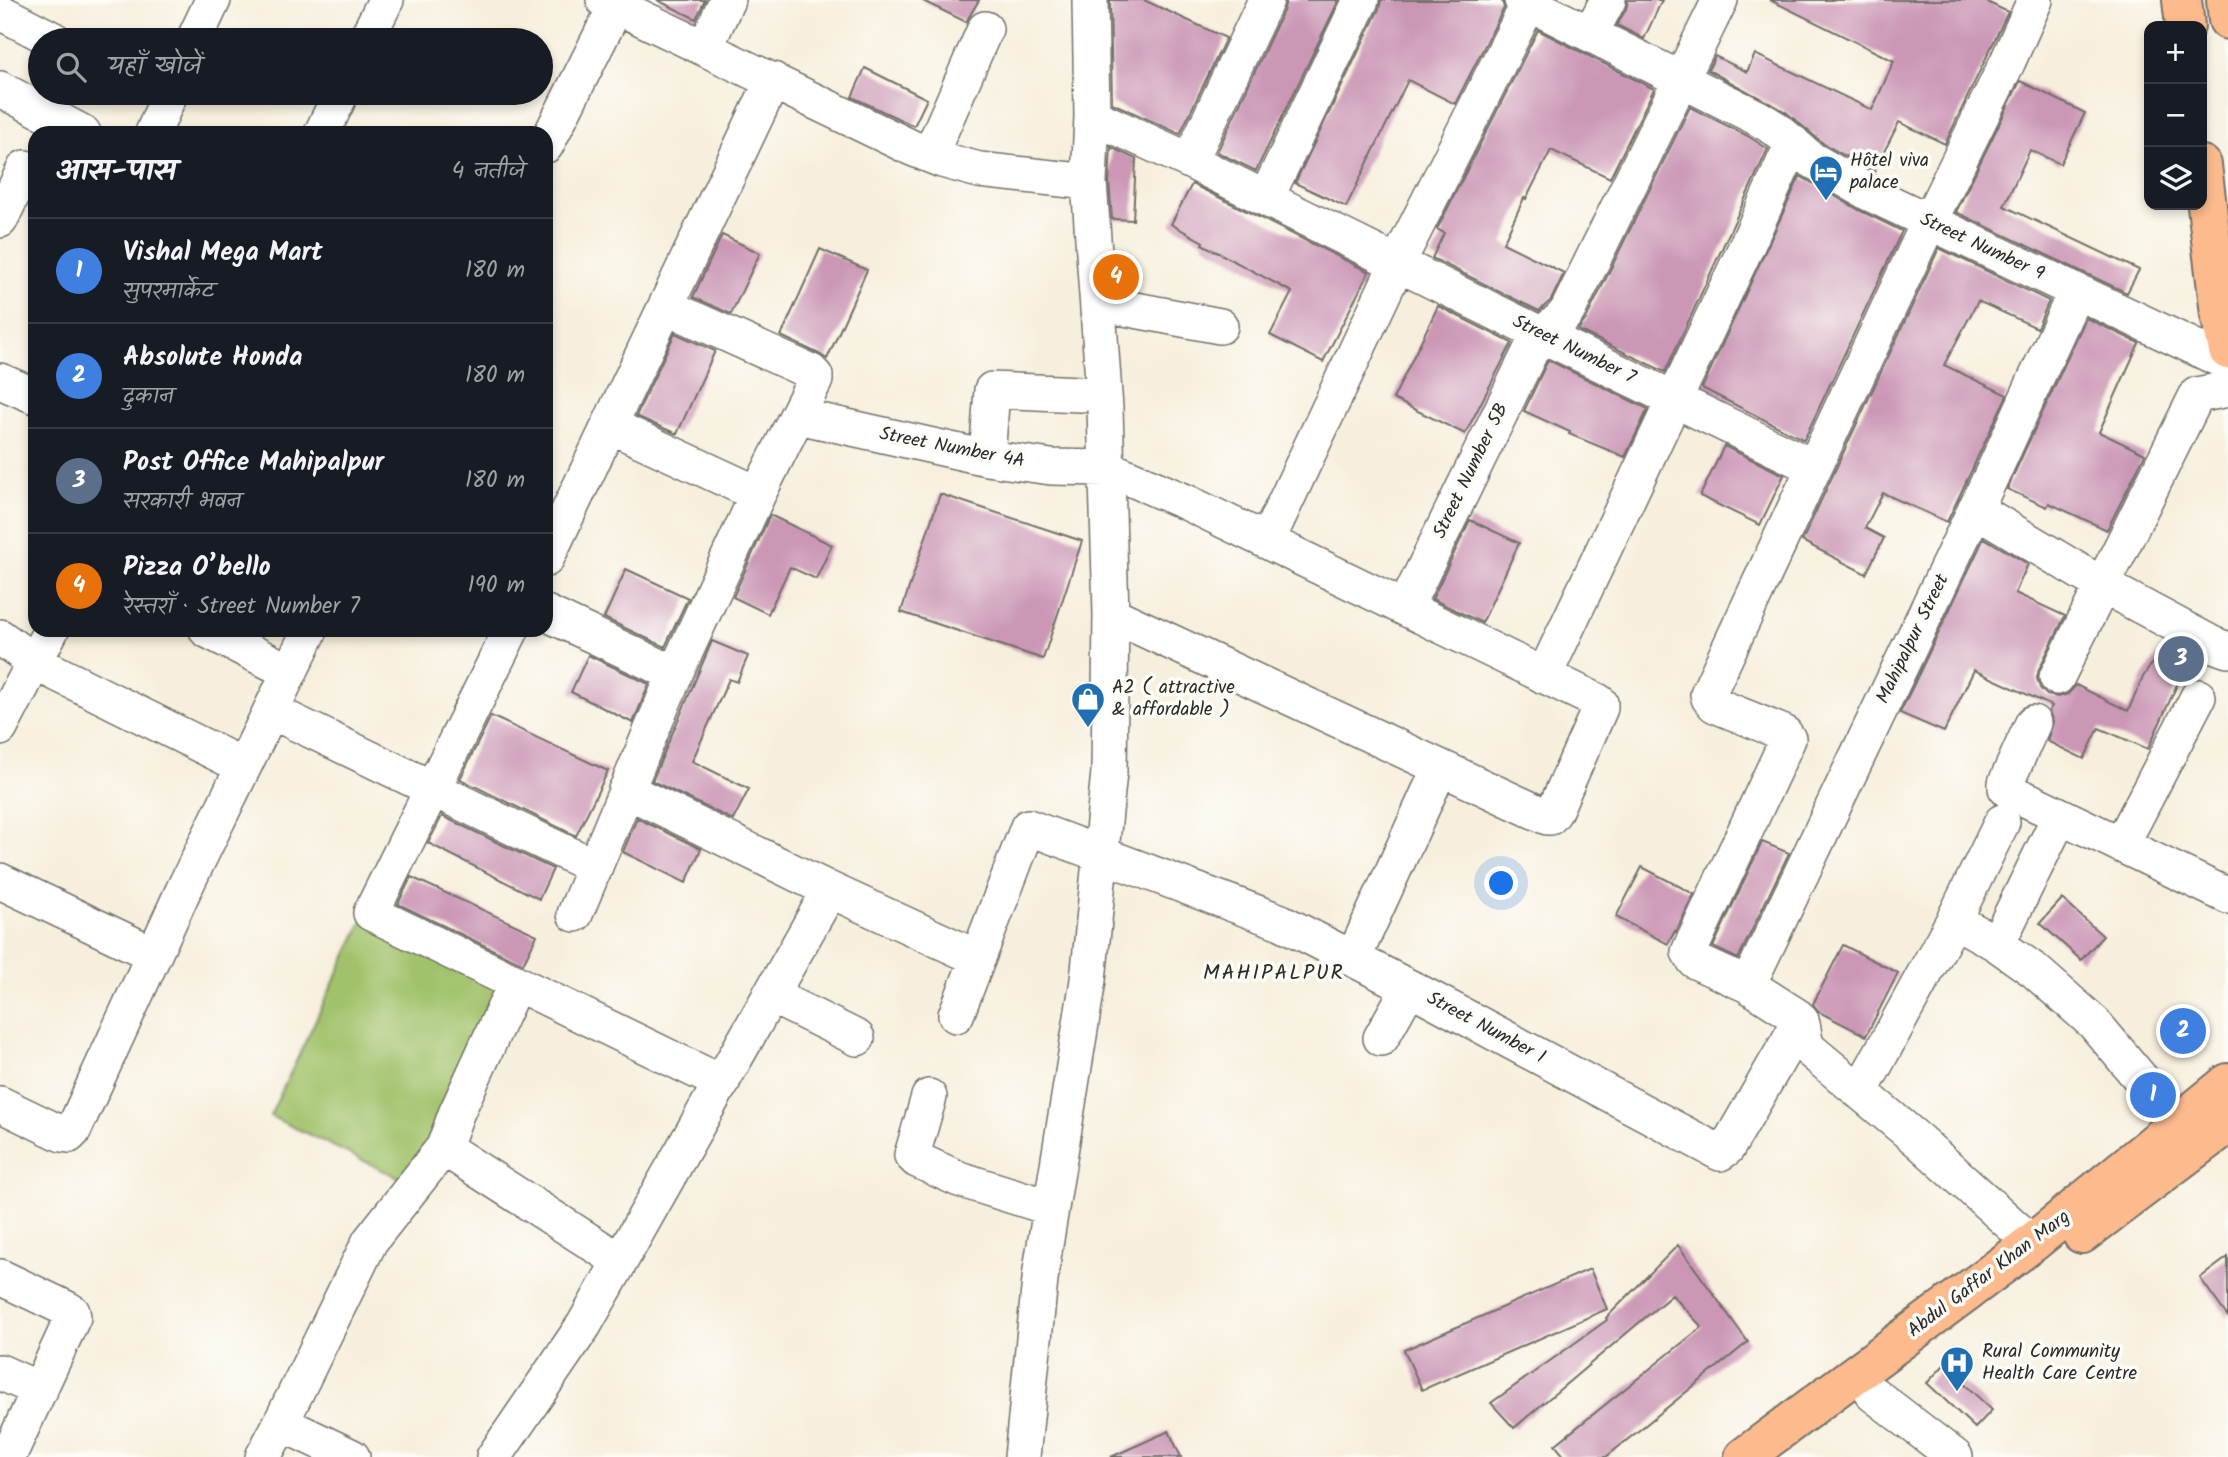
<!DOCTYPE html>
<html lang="hi">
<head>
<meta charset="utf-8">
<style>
	:root { --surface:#171b24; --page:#242831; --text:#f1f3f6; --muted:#9ea1a6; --line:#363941; --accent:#7c3aed }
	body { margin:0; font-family:Kalam,"Playpen Sans Deva",sans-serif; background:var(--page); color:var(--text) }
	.controls { position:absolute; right:21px; top:21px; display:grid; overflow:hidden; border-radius:14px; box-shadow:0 4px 10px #0003 }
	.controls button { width:63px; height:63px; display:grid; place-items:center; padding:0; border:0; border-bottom:2px solid var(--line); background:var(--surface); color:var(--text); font:35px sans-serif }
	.you { position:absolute; left:1502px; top:884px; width:24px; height:24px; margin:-18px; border:5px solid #fff; border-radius:50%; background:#1a73e8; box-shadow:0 0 0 10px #1a73e833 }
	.badge { display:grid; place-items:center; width:46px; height:46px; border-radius:50%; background:var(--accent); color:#fff; font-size:23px; font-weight:700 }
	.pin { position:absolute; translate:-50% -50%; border:4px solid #fff; box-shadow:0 2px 7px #0006 }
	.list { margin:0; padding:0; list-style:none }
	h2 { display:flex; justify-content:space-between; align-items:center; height:91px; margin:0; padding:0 28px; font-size:30px }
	h2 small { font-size:23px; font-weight:400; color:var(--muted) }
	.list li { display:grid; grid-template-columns:46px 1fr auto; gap:21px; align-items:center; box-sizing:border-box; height:105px; padding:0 28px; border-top:2px solid var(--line) }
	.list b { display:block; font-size:26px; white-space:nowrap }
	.list p { margin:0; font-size:23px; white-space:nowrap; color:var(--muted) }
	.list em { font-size:23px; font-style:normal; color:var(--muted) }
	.icon { flex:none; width:38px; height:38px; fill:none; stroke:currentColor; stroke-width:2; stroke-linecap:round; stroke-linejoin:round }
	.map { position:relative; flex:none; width:2228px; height:1457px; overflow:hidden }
	.search { position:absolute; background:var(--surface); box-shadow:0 4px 10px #0003; left:28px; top:28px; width:525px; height:77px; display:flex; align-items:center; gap:18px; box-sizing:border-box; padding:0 24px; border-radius:38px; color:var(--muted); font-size:26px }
	.panel { position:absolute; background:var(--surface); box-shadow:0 4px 10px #0003; left:28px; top:126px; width:525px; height:511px; border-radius:21px }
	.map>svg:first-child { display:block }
	.green { fill:#a1c26a; stroke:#66764a; stroke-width:2 }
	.building { fill:#cb97b5 }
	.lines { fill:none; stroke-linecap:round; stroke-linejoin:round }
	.minor-casing { stroke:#727069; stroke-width:38 }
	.major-casing { stroke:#727069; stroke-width:42 }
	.highway-casing { stroke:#727069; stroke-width:42 }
	.minor { stroke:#fff; stroke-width:35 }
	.major { stroke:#fcba8d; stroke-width:38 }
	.highway { stroke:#fcba8d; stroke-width:38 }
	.labels { text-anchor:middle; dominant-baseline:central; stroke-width:7; stroke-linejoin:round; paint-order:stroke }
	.poi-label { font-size:19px; fill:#2b2b2b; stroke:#fdfcf7; text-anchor:start }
	.street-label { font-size:19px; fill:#2b2b2b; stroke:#fdfcf7 }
	.neighbourhood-label { font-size:21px; letter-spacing:2px; fill:#2b2b2b; stroke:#fdfcf7 }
</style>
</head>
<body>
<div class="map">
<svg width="2228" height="1457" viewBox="0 0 2228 1457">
	<rect width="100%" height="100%" fill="#fdfcf7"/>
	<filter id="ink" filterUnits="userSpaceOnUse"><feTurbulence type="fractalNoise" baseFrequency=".0143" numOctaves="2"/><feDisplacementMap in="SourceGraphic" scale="14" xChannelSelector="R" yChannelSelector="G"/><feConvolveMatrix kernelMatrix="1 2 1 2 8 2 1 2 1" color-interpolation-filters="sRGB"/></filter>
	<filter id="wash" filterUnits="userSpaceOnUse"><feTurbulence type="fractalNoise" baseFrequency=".00686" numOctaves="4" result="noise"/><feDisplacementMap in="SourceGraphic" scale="28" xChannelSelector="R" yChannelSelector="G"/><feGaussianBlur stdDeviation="1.57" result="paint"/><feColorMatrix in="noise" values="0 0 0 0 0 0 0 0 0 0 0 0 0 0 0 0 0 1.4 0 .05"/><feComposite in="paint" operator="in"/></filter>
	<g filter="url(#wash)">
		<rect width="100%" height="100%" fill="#f7efdd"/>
		<!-- green -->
		<path class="green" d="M 366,914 L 515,983 L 416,1186 L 270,1116 Z"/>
		<g id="blocks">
			<!-- building -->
			<path class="building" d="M 657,0 L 705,0 L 696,19 Z
				M 921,0 L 979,0 L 966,22 Z
				M 1110,0 L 1144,0 L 1226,38 L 1180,134 L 1112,103 Z
				M 1286,0 L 1339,0 L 1256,171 L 1217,152 L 1284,9 Z
				M 1381,0 L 1502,0 L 1504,8 L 1455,104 L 1408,80 L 1346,207 L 1295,183 L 1379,9 Z
				M 1628,0 L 1662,0 L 1644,39 L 1617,25 L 1626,9 Z
				M 1770,0 L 1983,0 L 2008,12 L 1945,144 L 1899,122 L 1874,172 L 1824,144 L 1786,112 L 1708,70 L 1715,56 L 1747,72 L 1755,54 L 1872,110 L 1894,61 Z
				M 1538,30 L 1654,89 L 1610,178 L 1551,150 L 1526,199 L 1524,198 L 1503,243 L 1564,273 L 1551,300 L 1539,311 L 1432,258 L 1444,233 L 1437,229 Z
				M 865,68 L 927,99 L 914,126 L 852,97 Z
				M 2020,81 L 2085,113 L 2060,164 L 2030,150 L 2004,206 L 2139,270 L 2127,293 L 1956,212 Z
				M 1690,107 L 1748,136 L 1768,149 L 1665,372 L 1578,330 L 1586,319 Z
				M 1111,147 L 1136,159 L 1133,220 L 1112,219 L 1109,182 Z
				M 1800,176 L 1861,211 L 1902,231 L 1804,440 L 1702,388 Z
				M 1192,184 L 1369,272 L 1323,362 L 1270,335 L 1292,292 L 1202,244 L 1203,242 L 1171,224 Z
				M 722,235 L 760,253 L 731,314 L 693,297 Z
				M 1939,248 L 2049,301 L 2037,328 L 1978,301 L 1944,365 L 2007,395 L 1947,522 L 1883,493 L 1865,528 L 1884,538 L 1866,574 L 1802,541 Z
				M 820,249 L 867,270 L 827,359 L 819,354 L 781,336 Z
				M 1438,306 L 1512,343 L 1465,434 L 1393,399 Z
				M 2086,318 L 2139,343 L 2099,432 L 2145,454 L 2107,530 L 2049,503 L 2047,507 L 2007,489 Z
				M 675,333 L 715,351 L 677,434 L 636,416 Z
				M 1548,360 L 1648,409 L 1625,457 L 1569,434 L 1570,432 L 1524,411 Z
				M 1724,446 L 1784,475 L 1760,525 L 1700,496 Z
				M 940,494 L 1082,541 L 1043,659 L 901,612 Z
				M 770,515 L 832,545 L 816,579 L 790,567 L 768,614 L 733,597 Z
				M 1470,520 L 1519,543 L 1482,623 L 1432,599 Z
				M 1984,538 L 2028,564 L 2015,593 L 2065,616 L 2039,669 L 2037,678 L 2040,688 L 2047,695 L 2058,697 L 2068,694 L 2076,685 L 2128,711 L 2143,677 L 2166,642 L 2198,659 L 2186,680 L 2180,678 L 2148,749 L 2099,728 L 2084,759 L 2047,741 L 2053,722 L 2049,711 L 2052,706 L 1974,670 L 1944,732 L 1900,713 Z
				M 626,569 L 688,598 L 665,647 L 604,618 Z
				M 712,641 L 748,656 L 737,682 L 729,679 L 692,761 L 749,789 L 733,820 L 652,781 Z
				M 588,655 L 649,684 L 633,723 L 571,692 Z
				M 491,716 L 608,771 L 576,836 L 460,779 Z
				M 442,816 L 553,869 L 539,899 L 428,843 Z
				M 637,818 L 701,849 L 686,883 L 623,852 Z
				M 1762,842 L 1789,853 L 1738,959 L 1713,947 Z
				M 1642,867 L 1694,894 L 1676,932 L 1675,931 L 1668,944 L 1616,917 Z
				M 411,877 L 537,935 L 523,964 L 398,904 Z
				M 2062,899 L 2103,936 L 2081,960 L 2040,923 Z
				M 1843,945 L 1898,973 L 1866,1036 L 1819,1012 L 1813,1004 Z
				M 1678,1245 L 1748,1342 L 1606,1457 L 1565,1457 L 1555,1445 L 1702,1327 L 1672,1295 L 1514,1428 L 1491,1403 L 1607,1320 L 1606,1318 Z
				M 2228,1257 L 2228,1317 L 2200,1278 Z
				M 1590,1269 L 1607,1309 L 1422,1390 L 1404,1350 Z
				M 1944,1365 L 1992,1410 L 1975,1428 L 1927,1383 Z
				M 1169,1431 L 1181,1457 L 1111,1457 Z"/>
		</g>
	</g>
	<g filter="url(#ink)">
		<use href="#blocks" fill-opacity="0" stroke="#727069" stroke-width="2"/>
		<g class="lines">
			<!-- minor casing -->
			<g class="minor-casing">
				<path id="minor" d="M 604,0 L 912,148 L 942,160 L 979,170 L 1089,182
					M 1522,0 L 1758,118 L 1776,129 L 1812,160 L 1871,194 L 2228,363
					M 0,12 L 54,40
					M 1590,34 L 1608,0
					M 194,40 L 213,0
					M 366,40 L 386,0
					M 705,48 L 727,0
					M 0,89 L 83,133
					M 1092,116 L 1190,161 L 1540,334 L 1813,467
					M 153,133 L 170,93
					M 322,133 L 341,93
					M 546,145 L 616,6
					M 930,155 L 985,29
					M 1190,161 L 1266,0
					M 1266,198 L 1361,0
					M 0,220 L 25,168
					M 1098,303 L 1220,326
					M 0,381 L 35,396
					M 798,416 L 987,458 L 1051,467 L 1107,468 L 1188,503 L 1597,701 L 1600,703 L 1600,708 L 1554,812 L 1550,817 L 1547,817 L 1111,614
					M 611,426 L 758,494
					M 987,458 L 992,390 L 1081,394
					M 1975,509 L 2102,585 L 2214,645 L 2228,650
					M 1267,541 L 1397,264 L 1529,3
					M 546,559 L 773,80
					M 1405,608 L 1535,342 C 1544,329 1560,324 1568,310 L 1720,0
					M 546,613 L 675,674
					M 207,630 L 290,672
					M 511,630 L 371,913 L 516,983 L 456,1114 L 444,1147 L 447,1150 L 620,1261
					M 0,637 L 34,662 L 243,766
					M 1544,676 L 1748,243 L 1793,143
					M 2057,677 L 2197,395 L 2228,389
					M 271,711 L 595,867
					M 2033,723 L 2006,783 L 2006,788 L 2009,791 L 2228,896
					M 0,728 L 51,630
					M 626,790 L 830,890 L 978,958
					M 2121,845 L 2198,697
					M 0,881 L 153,954
					M 575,914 L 675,674 L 758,494 L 815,380 L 815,376 L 811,372 L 667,307
					M 1954,920 L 1997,944 L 2035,971 L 2094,1023 L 2178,1123
					M 1997,944 L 2060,816
					M 1353,959 L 1440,768
					M 516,983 L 722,1083
					M 1748,985 L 1997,464 L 2076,291
					M 770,995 L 857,1038
					M 956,1015 L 1028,827 L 1281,922 L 1428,997 L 1720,1153 L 1727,1148 L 1801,1020
					M 1381,1038 L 1409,988
					M 1860,1092 L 1954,920 L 2002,822
					M 929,1097 L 912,1155 L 917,1160 L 959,1179 L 1051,1208
					M 0,1104 L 62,1134 L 69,1135 L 73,1131 L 183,891 L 310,630
					M 2032,1243 L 1919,1141 L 1810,1050 C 1800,1038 1807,1028 1798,1017 L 1748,985 L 1695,961 L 1689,952 L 1788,739 L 1784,733 L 1715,705 L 1709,698 L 1708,694 L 1929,222 L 2008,61 L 2035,0
					M 0,1277 L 67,1309 L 72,1312 L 73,1317 L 8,1457
					M 0,1372 L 40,1390
					M 1873,1394 L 1955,1457
					M 280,1425 L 370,1241 L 444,1147
					M 263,1457 L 280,1425 L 289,1427 L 352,1457
					M 494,1457 L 584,1325 L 830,890
					M 1022,1457 L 1041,1270 L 1088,980 L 1109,772 L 1111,614 L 1105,408 L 1089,182 L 1092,116 L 1090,0"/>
			</g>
			<!-- major casing -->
			<g class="major-casing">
				<path id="major" d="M 2182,0 L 2185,26
					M 2202,165 L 2220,314 L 2228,350
					M 2082,1234 L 2228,1124
					M 1744,1457 L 2032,1243 L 2228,1083"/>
			</g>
			<!-- highway casing -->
			<g class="highway-casing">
				<path id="highway" d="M 2226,0 L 2228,20"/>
			</g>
			<!-- minor -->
			<use href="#minor" class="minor"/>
			<!-- major -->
			<use href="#major" class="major"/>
			<!-- highway -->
			<use href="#highway" class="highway"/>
		</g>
	</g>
	<!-- icons -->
	<defs>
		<g id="hotel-pin" transform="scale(1.75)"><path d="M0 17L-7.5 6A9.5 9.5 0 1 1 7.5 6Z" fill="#1f6fb2" stroke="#fdfcf7"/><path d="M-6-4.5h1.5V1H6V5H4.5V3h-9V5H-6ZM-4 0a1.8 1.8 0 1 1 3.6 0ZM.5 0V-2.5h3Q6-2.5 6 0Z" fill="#fff"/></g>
		<g id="shop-pin" transform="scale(1.75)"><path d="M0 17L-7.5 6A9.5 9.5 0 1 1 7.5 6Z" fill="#1f6fb2" stroke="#fdfcf7"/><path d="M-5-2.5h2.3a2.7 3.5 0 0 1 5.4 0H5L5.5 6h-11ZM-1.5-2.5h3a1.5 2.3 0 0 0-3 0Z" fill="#fff"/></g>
		<g id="hospital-pin" transform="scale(1.75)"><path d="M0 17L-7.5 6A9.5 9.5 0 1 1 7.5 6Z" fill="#1f6fb2" stroke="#fdfcf7"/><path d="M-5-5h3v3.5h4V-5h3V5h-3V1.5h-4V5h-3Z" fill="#fff"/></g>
	</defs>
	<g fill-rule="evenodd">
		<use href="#hotel-pin" x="1826" y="172"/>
		<use href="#shop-pin" x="1088" y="699"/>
		<use href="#hospital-pin" x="1957" y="1363"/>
	</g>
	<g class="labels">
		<!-- poi labels -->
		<g class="poi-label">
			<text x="1850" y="161">Hôtel viva<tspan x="1850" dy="22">palace</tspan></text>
			<text x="1112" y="688">A2 ( attractive<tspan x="1112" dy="22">&amp; affordable )</tspan></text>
			<text x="1982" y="1352">Rural Community<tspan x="1982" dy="22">Health Care Centre</tspan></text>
		</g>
		<!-- street labels -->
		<g class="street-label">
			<text transform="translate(1982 247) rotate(25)">Street Number 9</text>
			<text transform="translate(1574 350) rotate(26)">Street Number 7</text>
			<text transform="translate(952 448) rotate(11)">Street Number 4A</text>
			<text transform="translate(1471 471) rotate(-64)">Street Number 5B</text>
			<text transform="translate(1913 639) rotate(-64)">Mahipalpur Street</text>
			<text transform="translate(1486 1028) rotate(28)">Street Number 1</text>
			<text transform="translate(1989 1274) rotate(-37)">Abdul Gaffar Khan Marg</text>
		</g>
		<!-- neighbourhood labels -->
		<g class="neighbourhood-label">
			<text x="1274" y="973">MAHIPALPUR</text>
		</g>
	</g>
</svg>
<div class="controls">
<button>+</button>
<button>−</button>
<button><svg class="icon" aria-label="layers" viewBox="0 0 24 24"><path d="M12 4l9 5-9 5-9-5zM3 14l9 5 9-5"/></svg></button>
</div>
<div class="you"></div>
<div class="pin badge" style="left:2153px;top:1095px;background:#3f7fe0">1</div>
<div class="pin badge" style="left:2183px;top:1031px;background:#3f7fe0">2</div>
<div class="pin badge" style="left:2181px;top:659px;background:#5c6f8a">3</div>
<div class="pin badge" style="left:1116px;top:277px;background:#e8710a">4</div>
<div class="search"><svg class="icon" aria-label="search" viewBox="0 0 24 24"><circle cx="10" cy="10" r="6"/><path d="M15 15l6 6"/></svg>यहाँ खोजें</div>
<section class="panel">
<h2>आस-पास<small>4 नतीजे</small></h2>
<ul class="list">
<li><span class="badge" style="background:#3f7fe0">1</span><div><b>Vishal Mega Mart</b><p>सुपरमार्केट</p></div><em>180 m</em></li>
<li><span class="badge" style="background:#3f7fe0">2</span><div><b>Absolute Honda</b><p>दुकान</p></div><em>180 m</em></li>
<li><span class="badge" style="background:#5c6f8a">3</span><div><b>Post Office Mahipalpur</b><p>सरकारी भवन</p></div><em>180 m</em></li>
<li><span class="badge" style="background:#e8710a">4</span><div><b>Pizza O’bello</b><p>रेस्तराँ · Street Number 7</p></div><em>190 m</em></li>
</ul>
</section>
</div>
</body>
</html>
